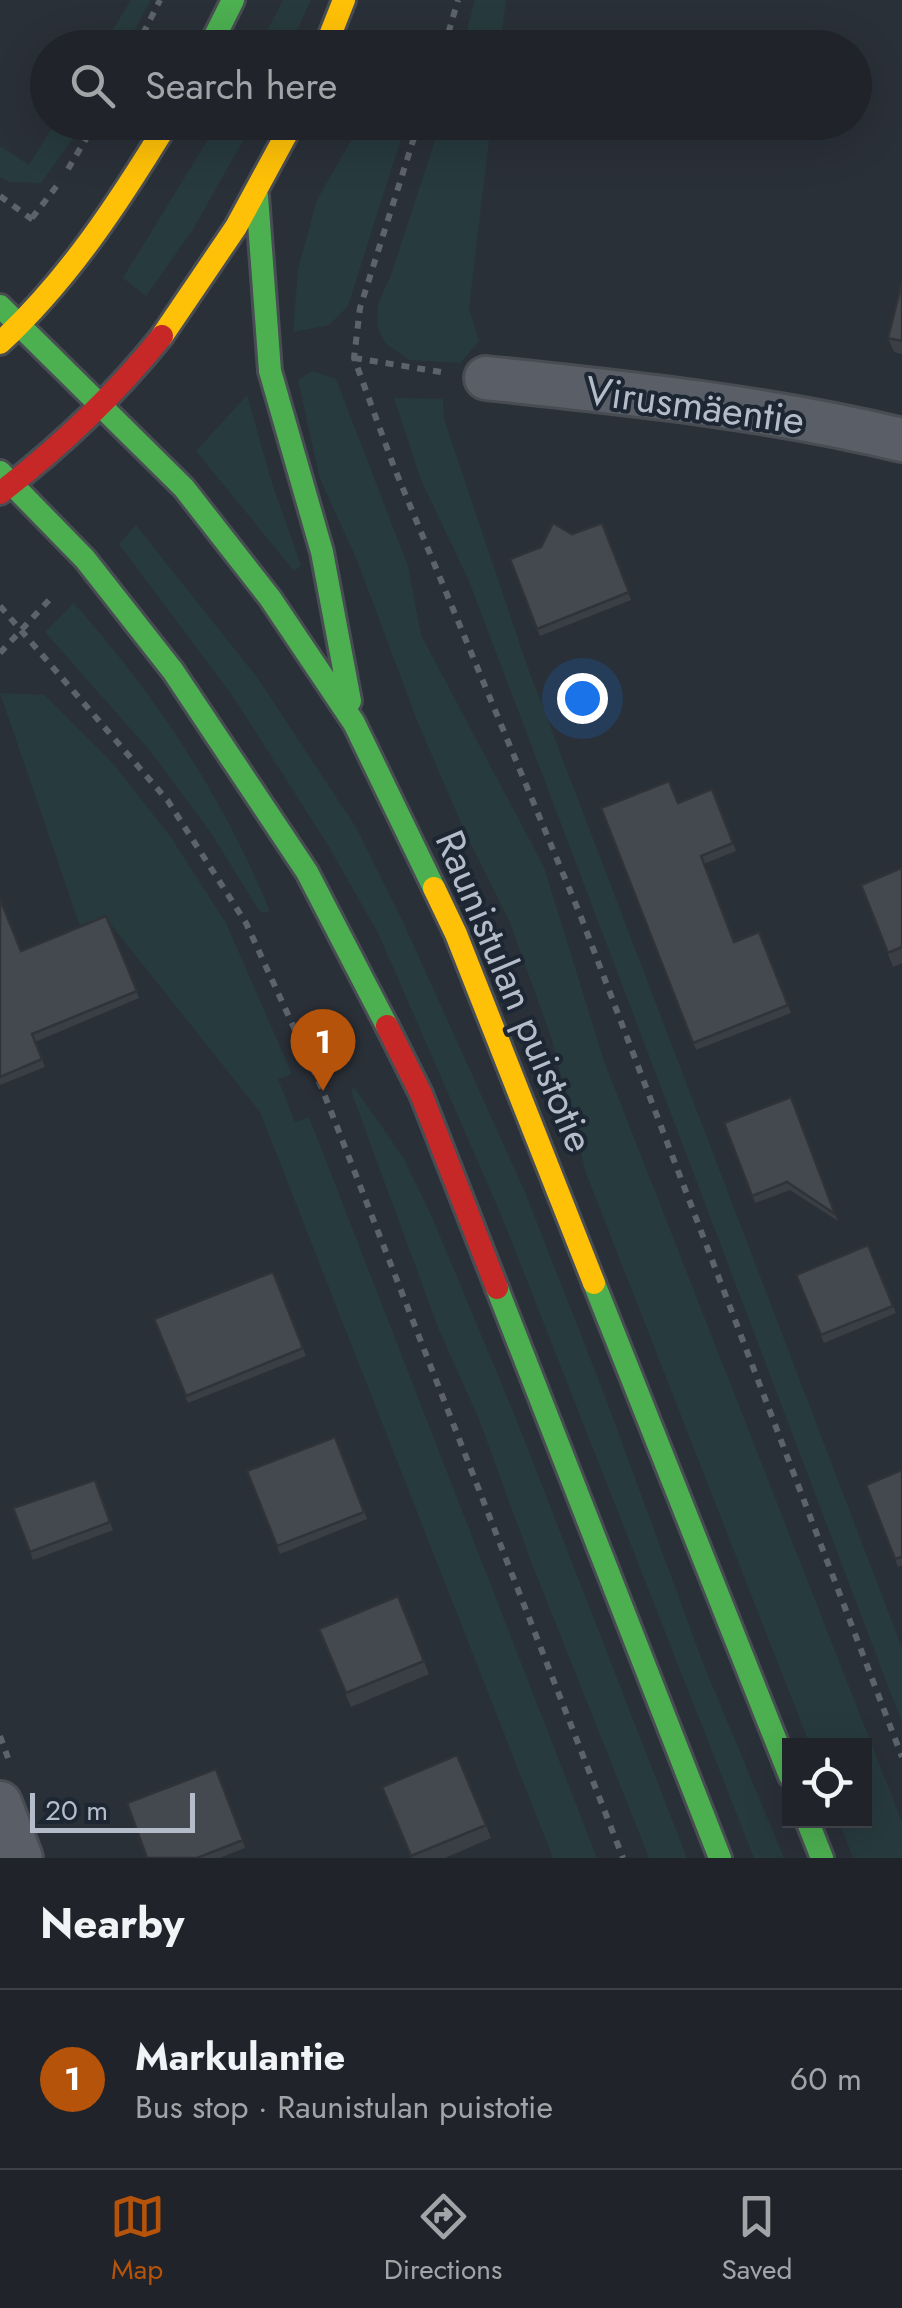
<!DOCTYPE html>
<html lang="en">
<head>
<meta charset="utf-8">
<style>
	:root { --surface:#20242a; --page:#2d3036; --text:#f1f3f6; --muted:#a2a4a8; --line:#3d4147; --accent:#b45309 }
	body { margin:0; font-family:Jost,sans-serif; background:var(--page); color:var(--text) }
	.controls { position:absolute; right:30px; bottom:30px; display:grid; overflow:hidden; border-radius:0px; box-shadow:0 10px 40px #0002 }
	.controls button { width:90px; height:90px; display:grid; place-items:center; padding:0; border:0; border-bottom:2px solid var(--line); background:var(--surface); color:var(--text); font:50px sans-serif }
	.scale { position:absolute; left:30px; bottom:25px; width:165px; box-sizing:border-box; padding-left:10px; border:5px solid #b4bcc9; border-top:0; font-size:28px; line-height:35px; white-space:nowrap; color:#b4bcc9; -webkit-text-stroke:8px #1d2633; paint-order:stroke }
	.you { position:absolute; left:582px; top:698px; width:35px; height:35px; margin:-25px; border:8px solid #fff; border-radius:50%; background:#1a73e8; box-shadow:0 0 0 15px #1a73e833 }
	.badge { display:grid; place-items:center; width:65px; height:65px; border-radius:50%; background:var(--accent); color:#fff; font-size:32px; font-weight:700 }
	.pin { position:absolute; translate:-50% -82px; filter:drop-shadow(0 2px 5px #0008) }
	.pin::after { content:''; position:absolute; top:52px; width:35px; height:30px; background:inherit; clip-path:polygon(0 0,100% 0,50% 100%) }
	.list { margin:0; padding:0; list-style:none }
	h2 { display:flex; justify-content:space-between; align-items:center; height:130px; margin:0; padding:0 40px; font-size:42px }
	h2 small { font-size:32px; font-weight:400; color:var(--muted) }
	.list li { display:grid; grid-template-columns:65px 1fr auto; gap:30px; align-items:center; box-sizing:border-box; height:180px; padding:0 40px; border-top:2px solid var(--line) }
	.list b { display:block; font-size:38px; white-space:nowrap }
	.list p { margin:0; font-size:32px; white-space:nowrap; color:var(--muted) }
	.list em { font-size:32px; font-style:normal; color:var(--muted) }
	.icon { flex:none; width:55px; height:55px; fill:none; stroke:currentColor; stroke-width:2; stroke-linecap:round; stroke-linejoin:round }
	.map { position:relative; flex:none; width:902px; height:1858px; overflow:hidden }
	.search { position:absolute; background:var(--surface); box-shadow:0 10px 40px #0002; left:30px; right:30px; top:30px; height:110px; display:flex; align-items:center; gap:25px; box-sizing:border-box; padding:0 35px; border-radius:55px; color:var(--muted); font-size:38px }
	.sheet { height:310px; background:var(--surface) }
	nav { display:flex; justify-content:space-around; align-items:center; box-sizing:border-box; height:140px; border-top:2px solid var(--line); background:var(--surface); font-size:28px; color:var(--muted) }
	nav a { display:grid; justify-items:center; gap:5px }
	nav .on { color:var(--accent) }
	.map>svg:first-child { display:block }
	.green { fill:#273a3e }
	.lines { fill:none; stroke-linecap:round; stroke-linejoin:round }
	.street-casing { stroke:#484c53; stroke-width:48 }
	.fast-casing { stroke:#484c53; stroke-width:28 }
	.slow-casing { stroke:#484c53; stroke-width:28 }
	.jam-casing { stroke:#484c53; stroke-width:28 }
	.path { stroke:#5d636a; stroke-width:6; stroke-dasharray:8 8; stroke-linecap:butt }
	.street { stroke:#5a5e66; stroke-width:42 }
	.fast { stroke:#4caf50; stroke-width:22 }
	.slow { stroke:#ffc107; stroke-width:22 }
	.jam { stroke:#c62828; stroke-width:22 }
	.wall { fill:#3a3f45 }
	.building { fill:#444950; stroke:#303338; stroke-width:2.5 }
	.labels { text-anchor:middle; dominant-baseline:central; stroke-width:8; stroke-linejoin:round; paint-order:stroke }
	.street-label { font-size:40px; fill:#b4bcc9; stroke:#1d2633 }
</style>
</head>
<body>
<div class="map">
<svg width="902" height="1858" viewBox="0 0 902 1858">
	<rect width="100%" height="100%" fill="#2a3038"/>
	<!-- green -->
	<path class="green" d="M 131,0 L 151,0 L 125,47 L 102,47 Z
		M 283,0 L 311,0 L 289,47 L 259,47 Z
		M 475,0 L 506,0 L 500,47 L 462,47 Z
		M 441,122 L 491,123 L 469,308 L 479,341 L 460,363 L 410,360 L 385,343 L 377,325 L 378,304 L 391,275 Z
		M 55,123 L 84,123 L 41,183 L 10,182 L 0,177 L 0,146 L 29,165 Z
		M 218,123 L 253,123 L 192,231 L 146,296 L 123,278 Z
		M 361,123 L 406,123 L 348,306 L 329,325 L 293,332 L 298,269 L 317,200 Z
		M 312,371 L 336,379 L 408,566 L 421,635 L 544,867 L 604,1061 L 902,1822 L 902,1858 L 853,1858 L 839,1821 L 864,1820 L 864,1746 L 810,1745 L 586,1173 L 552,1040 L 509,920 L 464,830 L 418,723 L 357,560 L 320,479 L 298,380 Z
		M 247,395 L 272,483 L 301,566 L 294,571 L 196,451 Z
		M 394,398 L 443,399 L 444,419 L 529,671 L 902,1648 L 902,1723 L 469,581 L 421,480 Z
		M 136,525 L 259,680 L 357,829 L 404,924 L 525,1192 L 603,1391 L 703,1663 L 784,1858 L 754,1858 L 502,1217 L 379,935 L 328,845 L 234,698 L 119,544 Z
		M 74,603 C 159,700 220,792 270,911 L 263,913 L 258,909 L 211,833 L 151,752 L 45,632 Z
		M 0,693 L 44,695 L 115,766 L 170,836 L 226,923 L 292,1074 L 278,1079 L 295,1122 L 309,1117 L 597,1858 L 553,1858 L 260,1112 L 109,922 L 81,929 Z
		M 354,1087 L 403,1157 L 432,1217 L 515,1416 L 687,1858 L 649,1858 L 529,1556 L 479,1419 L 439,1330 L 351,1091 Z"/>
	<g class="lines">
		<!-- street casing -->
		<g class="street-casing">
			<path id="street" d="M 486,378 C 626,393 766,407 902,440
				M 0,1803 L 21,1858"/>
		</g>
		<!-- fast casing -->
		<g class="fast-casing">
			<path id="fast" d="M 209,48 L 233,0
				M 257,196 L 270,371 L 322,552 L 350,701
				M 0,306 L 184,488 L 270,598 L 354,723 L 434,888
				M 0,472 L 85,559 L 173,671 L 307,872 L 387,1026
				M 594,1283 L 790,1776
				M 497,1288 L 720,1858
				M 807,1820 L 822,1858"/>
		</g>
		<!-- slow casing -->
		<g class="slow-casing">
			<path id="slow" d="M 325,48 L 344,0
				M 162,336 L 236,227 L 293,122
				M 0,343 C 69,279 119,202 168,122
				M 434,888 L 456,934 L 594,1283"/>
		</g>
		<!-- jam casing -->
		<g class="jam-casing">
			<path id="jam" d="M 0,493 C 61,446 114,396 162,336
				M 387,1026 L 421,1094 L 497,1288"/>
		</g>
		<!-- path -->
		<path class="path" d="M 136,48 L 160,0
			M 444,48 L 458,0
			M 419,122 L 360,308 L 354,358 L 394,467 L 581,917 L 902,1757
			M 68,169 L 96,122
			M 0,196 L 37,223
			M 32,218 L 59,183
			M 354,358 L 441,372
			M 0,606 L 168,801 L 246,923 L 323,1091 L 623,1858
			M 0,653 L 50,599
			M 0,1736 L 8,1758"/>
		<!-- street -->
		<use href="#street" class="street"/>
		<!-- fast -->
		<use href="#fast" class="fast"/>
		<!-- slow -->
		<use href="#slow" class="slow"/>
		<!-- jam -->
		<use href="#jam" class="jam"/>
	</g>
	<!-- wall -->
	<path class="wall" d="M 902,282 L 902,354 L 894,352 L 888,338 Z
		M 602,523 L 631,600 L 540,636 L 510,559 Z
		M 712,789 L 736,851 L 704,864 L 734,942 L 759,932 L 791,1013 L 696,1050 L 601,808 L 678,803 Z
		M 902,868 L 902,963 L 893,967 L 861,885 Z
		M 0,899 L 21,951 L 106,916 L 139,998 L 35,1042 L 45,1067 L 0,1085 Z
		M 791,1097 L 838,1221 L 790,1190 L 755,1203 L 724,1123 Z
		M 868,1245 L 896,1313 L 824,1343 L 796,1275 Z
		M 273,1272 L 306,1356 L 188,1403 L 154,1319 Z
		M 335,1437 L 367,1519 L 280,1554 L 247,1471 Z
		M 902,1470 L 902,1565 L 898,1567 L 866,1485 Z
		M 95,1480 L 113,1530 L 33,1560 L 13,1508 Z
		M 398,1596 L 429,1674 L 351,1707 L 324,1643 Z
		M 216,1769 L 245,1848 L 219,1858 L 147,1858 Z
		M 387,1801 L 486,1825 L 491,1838 L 445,1858 L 411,1858 Z"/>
	<!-- building -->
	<path class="building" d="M 902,282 L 902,341 L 888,338 Z
		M 553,523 L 572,534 L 602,523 L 629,592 L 537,629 L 510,559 L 541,547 Z
		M 669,781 L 678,803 L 712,789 L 733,843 L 701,856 L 734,942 L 759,932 L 788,1005 L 693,1043 L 601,808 Z
		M 902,868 L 902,947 L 888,953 L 861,885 Z
		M 0,899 L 21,951 L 106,916 L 137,991 L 32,1034 L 42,1059 L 0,1077 Z
		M 791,1097 L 835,1214 L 787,1182 L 752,1196 L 724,1123 Z
		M 868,1245 L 893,1306 L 821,1335 L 796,1275 Z
		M 273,1272 L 303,1348 L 186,1396 L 154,1319 Z
		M 335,1437 L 364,1512 L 277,1546 L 247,1471 Z
		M 902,1470 L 902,1557 L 895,1559 L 866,1485 Z
		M 95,1480 L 110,1522 L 30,1552 L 13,1508 Z
		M 398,1596 L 424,1661 L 346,1693 L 319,1629 Z
		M 457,1755 L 486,1825 L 411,1856 L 382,1787 Z
		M 216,1769 L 243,1840 L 197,1858 L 147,1858 L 127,1803 Z"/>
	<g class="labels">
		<!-- street labels -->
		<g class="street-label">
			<text transform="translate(695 405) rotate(8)">Virusmäentie</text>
			<text transform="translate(515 991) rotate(67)">Raunistulan puistotie</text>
		</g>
	</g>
</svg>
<div class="controls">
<button><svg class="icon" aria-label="locate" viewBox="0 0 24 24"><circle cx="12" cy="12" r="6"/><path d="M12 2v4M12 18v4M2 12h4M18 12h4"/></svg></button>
</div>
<div class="scale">20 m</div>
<div class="you"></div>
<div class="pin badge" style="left:323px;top:1091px">1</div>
<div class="search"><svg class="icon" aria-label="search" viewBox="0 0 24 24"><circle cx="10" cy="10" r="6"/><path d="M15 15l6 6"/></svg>Search here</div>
</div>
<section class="sheet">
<h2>Nearby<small></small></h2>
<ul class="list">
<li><span class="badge">1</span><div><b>Markulantie</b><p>Bus stop · Raunistulan puistotie</p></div><em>60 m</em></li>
</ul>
</section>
<nav>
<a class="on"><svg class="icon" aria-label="map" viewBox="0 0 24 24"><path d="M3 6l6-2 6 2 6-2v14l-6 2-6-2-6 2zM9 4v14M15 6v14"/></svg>Map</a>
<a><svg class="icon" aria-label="directions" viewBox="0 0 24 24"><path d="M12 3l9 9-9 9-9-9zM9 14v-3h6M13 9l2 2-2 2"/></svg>Directions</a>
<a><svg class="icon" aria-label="saved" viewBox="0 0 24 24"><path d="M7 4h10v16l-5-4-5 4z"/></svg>Saved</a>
</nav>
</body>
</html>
